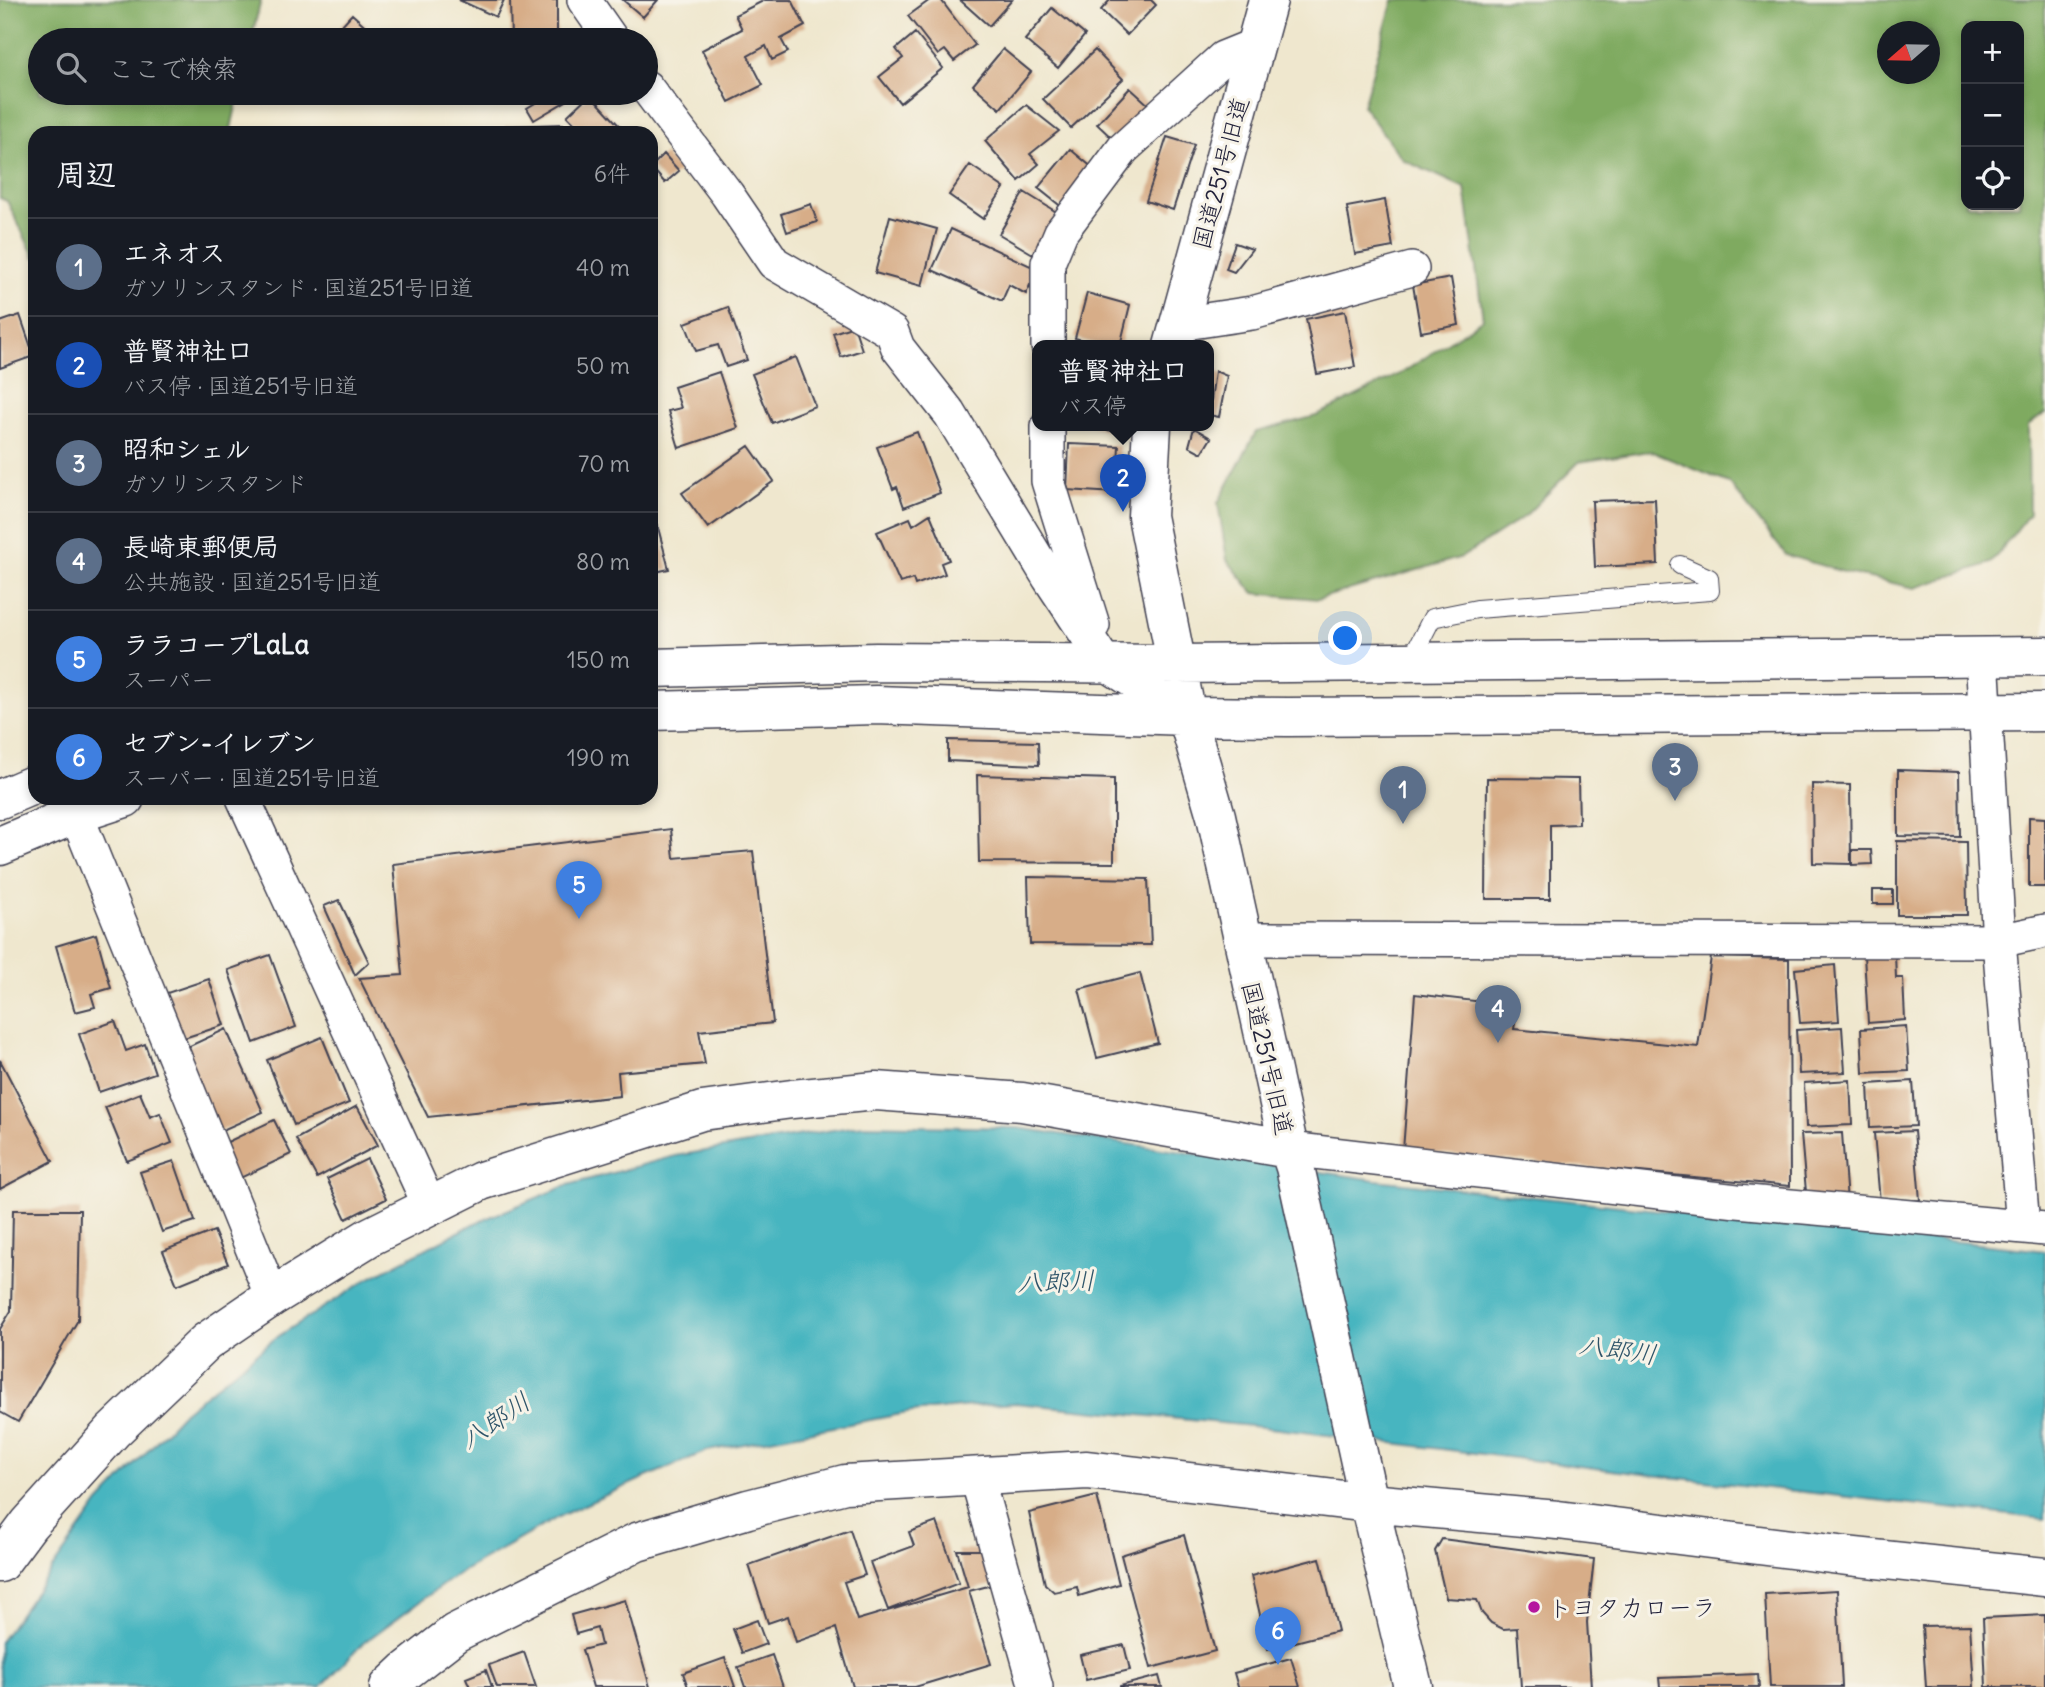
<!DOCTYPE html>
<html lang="ja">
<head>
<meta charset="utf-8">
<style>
	:root { --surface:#171b24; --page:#20242c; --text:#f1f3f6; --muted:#9ea1a6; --line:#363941; --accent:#b45309 }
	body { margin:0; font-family:Delius,"Klee One",sans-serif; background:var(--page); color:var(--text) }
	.controls { position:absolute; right:21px; top:21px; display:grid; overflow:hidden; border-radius:14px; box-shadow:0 4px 10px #0003 }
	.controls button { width:63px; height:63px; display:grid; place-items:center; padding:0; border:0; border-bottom:2px solid var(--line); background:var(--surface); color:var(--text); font:35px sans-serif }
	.compass { position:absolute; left:1877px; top:21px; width:63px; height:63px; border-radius:50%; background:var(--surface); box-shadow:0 4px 10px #0003; rotate:250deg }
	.you { position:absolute; left:1346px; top:639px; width:24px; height:24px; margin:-18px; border:5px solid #fff; border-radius:50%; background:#1a73e8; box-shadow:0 0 0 10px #1a73e833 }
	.badge { display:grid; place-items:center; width:46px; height:46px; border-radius:50%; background:var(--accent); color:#fff; font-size:23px; font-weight:700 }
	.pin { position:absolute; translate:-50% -58px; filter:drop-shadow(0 2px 4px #0008) }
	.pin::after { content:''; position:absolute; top:37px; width:24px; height:21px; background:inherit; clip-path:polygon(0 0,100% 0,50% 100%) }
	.popup { position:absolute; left:1032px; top:340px; width:182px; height:91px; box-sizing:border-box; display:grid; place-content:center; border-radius:14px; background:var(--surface); filter:drop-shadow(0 2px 5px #0005); font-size:23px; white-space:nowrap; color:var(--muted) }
	.popup b { font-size:26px; color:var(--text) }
	.popup::after { content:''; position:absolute; left:50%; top:100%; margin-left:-14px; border:14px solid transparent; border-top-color:var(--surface) }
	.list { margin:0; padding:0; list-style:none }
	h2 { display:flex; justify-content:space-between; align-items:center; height:91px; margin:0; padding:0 28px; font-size:30px }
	h2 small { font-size:23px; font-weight:400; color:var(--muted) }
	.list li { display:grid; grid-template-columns:46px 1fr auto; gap:21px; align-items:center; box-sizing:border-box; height:98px; padding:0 28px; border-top:2px solid var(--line) }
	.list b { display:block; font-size:26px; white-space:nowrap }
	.list p { margin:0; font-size:23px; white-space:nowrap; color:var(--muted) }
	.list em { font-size:23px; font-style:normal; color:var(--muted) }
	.icon { flex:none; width:38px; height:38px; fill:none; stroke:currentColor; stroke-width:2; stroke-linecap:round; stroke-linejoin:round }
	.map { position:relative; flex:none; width:2045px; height:1687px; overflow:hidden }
	.search { position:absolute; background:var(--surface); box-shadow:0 4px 10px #0003; left:28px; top:28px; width:630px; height:77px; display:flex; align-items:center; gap:18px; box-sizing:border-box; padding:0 24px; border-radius:38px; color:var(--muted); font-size:26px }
	.panel { position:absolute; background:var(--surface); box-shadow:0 4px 10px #0003; left:28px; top:126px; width:630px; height:679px; border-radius:21px }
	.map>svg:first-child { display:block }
	.forest { fill:#7faa61; stroke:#50664e; stroke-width:2; fill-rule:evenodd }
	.water { fill:#46b5c0; stroke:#346c7e; stroke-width:2 }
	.building { fill:#d7ad88 }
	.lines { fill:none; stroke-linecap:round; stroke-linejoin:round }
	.service-casing { stroke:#414051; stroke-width:20 }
	.minor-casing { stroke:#414051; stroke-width:36 }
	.tertiary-casing { stroke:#414051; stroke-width:41 }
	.service { stroke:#fff; stroke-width:18 }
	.minor { stroke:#fff; stroke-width:33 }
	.tertiary { stroke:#fff; stroke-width:38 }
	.poi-dot { fill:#b5179e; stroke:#f7f3e8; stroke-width:2.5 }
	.labels { text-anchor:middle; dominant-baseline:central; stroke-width:6; stroke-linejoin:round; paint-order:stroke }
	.street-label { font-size:24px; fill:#22223b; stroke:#f7f3e8 }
	.poi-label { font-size:24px; fill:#22223b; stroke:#f7f3e8; text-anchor:start }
	.water-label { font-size:26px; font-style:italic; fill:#2f556a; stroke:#f7f3e8 }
</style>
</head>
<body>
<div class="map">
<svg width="2045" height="1687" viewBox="0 0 2045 1687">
	<rect width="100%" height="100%" fill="#f7f3e8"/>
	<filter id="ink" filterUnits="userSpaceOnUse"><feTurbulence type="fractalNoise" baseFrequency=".0143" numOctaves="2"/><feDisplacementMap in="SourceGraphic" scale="14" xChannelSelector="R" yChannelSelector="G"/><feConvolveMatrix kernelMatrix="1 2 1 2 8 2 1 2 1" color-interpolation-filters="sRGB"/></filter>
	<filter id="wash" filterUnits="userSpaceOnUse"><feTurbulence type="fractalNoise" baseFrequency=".00686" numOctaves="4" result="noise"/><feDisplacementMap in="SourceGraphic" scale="28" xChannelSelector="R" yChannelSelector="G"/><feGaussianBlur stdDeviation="1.57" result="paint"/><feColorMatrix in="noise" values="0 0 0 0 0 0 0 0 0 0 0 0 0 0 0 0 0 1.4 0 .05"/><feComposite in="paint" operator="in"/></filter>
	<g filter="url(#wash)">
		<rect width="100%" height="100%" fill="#efe7ce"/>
		<!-- forest -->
		<path class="forest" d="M 0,0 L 261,0 L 251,40 L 40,40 L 40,93 L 239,93 L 230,133 L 35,133 L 35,258 L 7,201 L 0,198 Z
			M 1393,0 L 2045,0 L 2045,413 L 2028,426 L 2029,514 L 1991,563 L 1915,588 L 1847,573 L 1786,555 L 1729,483 L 1650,451 L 1579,462 L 1525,516 L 1462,557 L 1318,599 L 1254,593 L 1227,560 L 1218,503 L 1256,432 L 1316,416 L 1402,373 L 1483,319 L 1465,188 L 1403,160 L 1363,106 ZM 1966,26 L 2019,26 L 2019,205 L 1966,205 ZM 1888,32 L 1930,32 L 1930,74 L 1888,74 Z"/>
		<!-- water -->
		<path class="water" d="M 863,1125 L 1018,1128 L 1376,1180 L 2045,1251 L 2045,1519 L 1652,1475 L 1262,1427 L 1015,1403 L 960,1407 L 912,1412 L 707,1451 L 637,1481 L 562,1515 L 456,1575 L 362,1644 L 321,1687 L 0,1687 L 0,1642 L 99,1503 L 184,1412 L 274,1339 L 368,1279 L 473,1224 L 568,1185 L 675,1156 Z"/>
		<g id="blocks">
			<!-- building -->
			<path class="building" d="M 459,0 L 504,0 L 496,17 Z
				M 510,0 L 557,0 L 557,40 L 511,40 Z
				M 623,0 L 658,0 L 643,17 Z
				M 765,0 L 792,0 L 805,26 L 781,39 L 788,52 L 772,60 L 766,46 L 748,56 L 763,85 L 729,102 L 702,50 L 742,29 L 735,15 Z
				M 930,0 L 941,0 L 975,45 L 954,61 L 945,50 L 938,55 L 908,16 Z
				M 960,0 L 1012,0 L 989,26 Z
				M 1110,0 L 1151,0 L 1156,5 L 1127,35 L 1101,10 Z
				M 1052,8 L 1085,35 L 1058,68 L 1025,40 Z
				M 352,14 L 381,40 L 328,40 Z
				M 915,33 L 943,68 L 900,103 L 879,77 L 903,58 L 896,49 Z
				M 1003,49 L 1031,72 L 1000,109 L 973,85 Z
				M 1095,50 L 1123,79 L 1071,128 L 1043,99 Z
				M 1130,88 L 1151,107 L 1116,142 L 1097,124 Z
				M 552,93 L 562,93 L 566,101 L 534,120 L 527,108 Z
				M 590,94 L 626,133 L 577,133 L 581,130 L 567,116 Z
				M 1026,105 L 1059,131 L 1030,154 L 1039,164 L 1019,181 L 985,141 Z
				M 563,124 L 564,133 L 505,133 L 505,126 Z
				M 1167,137 L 1194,145 L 1173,210 L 1146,201 Z
				M 1070,149 L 1094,169 L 1063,208 L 1038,188 Z
				M 664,154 L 679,171 L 665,183 L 651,167 Z
				M 970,165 L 1004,188 L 983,219 L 949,195 Z
				M 1024,192 L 1058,213 L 1033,254 L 999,234 Z
				M 1385,200 L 1393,247 L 1355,254 L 1347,207 Z
				M 811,204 L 817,222 L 787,232 L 781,214 Z
				M 890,216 L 937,229 L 922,286 L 875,273 Z
				M 951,229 L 1037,269 L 1026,294 L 1009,285 L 1002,301 L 932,270 Z
				M 1235,243 L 1252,249 L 1234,272 L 1226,269 Z
				M 1451,278 L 1459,325 L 1421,332 L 1413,285 Z
				M 1087,293 L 1130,305 L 1120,346 L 1103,346 L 1075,338 Z
				M 728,307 L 747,360 L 726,367 L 718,345 L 696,351 L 685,323 Z
				M 1345,311 L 1355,367 L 1317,374 L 1306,319 Z
				M 20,315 L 34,356 L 0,368 L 0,322 Z
				M 854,326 L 862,350 L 841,357 L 833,333 Z
				M 796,357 L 815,406 L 772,423 L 752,374 Z
				M 1215,371 L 1227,376 L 1219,417 L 1209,415 Z
				M 719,372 L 738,428 L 679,448 L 668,411 L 681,408 L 674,387 Z
				M 1091,426 L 1117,426 L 1116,432 Z
				M 1194,428 L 1211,438 L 1202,453 L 1189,446 Z
				M 917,432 L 940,493 L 904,507 L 897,487 L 893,489 L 877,447 Z
				M 1069,444 L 1119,446 L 1116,493 L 1067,490 Z
				M 749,446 L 774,481 L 708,528 L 682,493 Z
				M 1655,499 L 1658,564 L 1595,567 L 1592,501 Z
				M 930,514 L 949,560 L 941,563 L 945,574 L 915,585 L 913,579 L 900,583 L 877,532 L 910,518 L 913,525 Z
				M 657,524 L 669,569 L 651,573 L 651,526 Z
				M 948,740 L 1038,742 L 1039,765 L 948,761 Z
				M 1898,770 L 1959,772 L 1960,837 L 1898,836 Z
				M 977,775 L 1114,779 L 1114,863 L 979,862 Z
				M 1487,778 L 1578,779 L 1579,824 L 1550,825 L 1550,899 L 1486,899 Z
				M 1812,784 L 1850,785 L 1851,864 L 1813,863 Z
				M 2029,817 L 2045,818 L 2045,887 L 2029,887 Z
				M 671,829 L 674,858 L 753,851 L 773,1023 L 699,1031 L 705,1064 L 618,1072 L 620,1096 L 428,1117 L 359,978 L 403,975 L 393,864 Z
				M 1897,841 L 1966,842 L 1967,915 L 1897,915 Z
				M 1852,850 L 1871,850 L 1872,864 L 1852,865 Z
				M 1028,877 L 1148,879 L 1151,945 L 1030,944 Z
				M 1873,890 L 1893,890 L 1893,904 L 1873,904 Z
				M 339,900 L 369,962 L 355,975 L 324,906 Z
				M 96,934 L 111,988 L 91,994 L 95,1007 L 75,1012 L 56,946 Z
				M 1895,954 L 1896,978 L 1903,978 L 1905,1020 L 1868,1023 L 1864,955 Z
				M 270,955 L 296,1027 L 254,1043 L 228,970 Z
				M 1711,957 L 1789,959 L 1790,1186 L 1403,1150 L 1415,994 L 1518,1006 L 1514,1029 L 1698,1047 Z
				M 1835,965 L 1839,1021 L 1800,1023 L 1795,969 Z
				M 1140,973 L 1158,1043 L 1097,1058 L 1079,989 Z
				M 209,979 L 224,1025 L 184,1038 L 158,996 Z
				M 115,1021 L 126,1051 L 145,1044 L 155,1073 L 99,1092 L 79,1034 Z
				M 1906,1026 L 1909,1071 L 1863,1073 L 1861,1029 Z
				M 1842,1027 L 1845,1072 L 1799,1074 L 1796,1030 Z
				M 226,1029 L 263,1112 L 216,1133 L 179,1051 Z
				M 322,1037 L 349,1103 L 294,1125 L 267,1060 Z
				M 0,1060 L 53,1161 L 0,1189 Z
				M 1850,1080 L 1852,1125 L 1806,1127 L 1804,1083 Z
				M 1913,1081 L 1916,1126 L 1870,1128 L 1868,1084 Z
				M 140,1093 L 150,1117 L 160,1113 L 172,1143 L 127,1161 L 105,1107 Z
				M 357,1106 L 378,1145 L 317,1178 L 296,1139 Z
				M 274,1120 L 291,1154 L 236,1180 L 219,1146 Z
				M 1914,1131 L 1920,1200 L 1880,1202 L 1874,1133 Z
				M 1842,1133 L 1847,1202 L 1807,1203 L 1801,1134 Z
				M 367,1159 L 386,1199 L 346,1219 L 327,1179 Z
				M 174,1161 L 195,1221 L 162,1232 L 140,1172 Z
				M 13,1210 L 80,1210 L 78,1320 L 18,1422 L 0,1412 L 0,1329 L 11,1311 Z
				M 214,1231 L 228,1264 L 177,1285 L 163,1251 Z
				M 1097,1496 L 1119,1584 L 1079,1596 L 1077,1587 L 1054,1592 L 1045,1584 L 1029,1513 Z
				M 937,1522 L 959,1583 L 888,1610 L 870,1562 L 914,1546 L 909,1532 Z
				M 850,1530 L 865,1575 L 844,1582 L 857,1620 L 968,1587 L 957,1550 L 981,1550 L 992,1585 L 969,1591 L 991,1664 L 915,1687 L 853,1687 L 836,1628 L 796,1642 L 788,1616 L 768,1623 L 749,1565 Z
				M 1184,1535 L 1215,1651 L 1151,1668 L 1121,1555 Z
				M 1442,1539 L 1594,1559 L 1587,1622 L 1591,1687 L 1521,1687 L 1517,1628 L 1503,1629 L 1491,1623 L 1482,1613 L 1477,1600 L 1446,1598 L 1435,1551 Z
				M 1320,1558 L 1338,1631 L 1268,1649 L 1251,1576 Z
				M 1837,1590 L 1842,1687 L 1770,1687 L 1765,1594 Z
				M 625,1600 L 650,1687 L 593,1687 L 582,1650 L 601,1645 L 597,1628 L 576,1634 L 571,1615 Z
				M 2045,1615 L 2045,1687 L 1986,1687 L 1983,1618 Z
				M 757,1620 L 766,1644 L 742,1653 L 733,1629 Z
				M 1970,1625 L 1974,1687 L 1926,1687 L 1922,1626 Z
				M 1124,1645 L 1130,1670 L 1086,1680 L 1080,1655 Z
				M 524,1652 L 536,1687 L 497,1687 L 489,1665 Z
				M 772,1655 L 783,1687 L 745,1687 L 738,1667 Z
				M 725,1658 L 735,1687 L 688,1687 L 683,1673 Z
				M 1291,1658 L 1300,1687 L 1238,1687 L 1234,1673 Z
				M 486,1670 L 492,1687 L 470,1687 L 466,1678 Z
				M 1758,1674 L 1759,1687 L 1660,1687 L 1659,1678 Z
				M 1159,1676 L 1162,1687 L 1120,1687 L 1120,1686 Z"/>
		</g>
	</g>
	<g filter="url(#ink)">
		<use href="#blocks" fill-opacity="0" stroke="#414051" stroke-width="2"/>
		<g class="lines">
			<!-- service casing -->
			<g class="service-casing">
				<path id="service" d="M 1410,661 L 1432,618 L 1477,609 L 1710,591 L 1709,578 L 1680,565"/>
			</g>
			<!-- minor casing -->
			<g class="minor-casing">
				<path id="minor" d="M 584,0 L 612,40
					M 646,87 L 727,194 L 774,263 L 892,332 L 898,348 L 950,414 L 1049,578 L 1106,664 L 1187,716
					M 1179,324 L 1252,313 L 1412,269
					M 1048,346 L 1048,263 L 1061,232 L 1123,149 L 1223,58 L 1255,45
					M 1048,426 L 1048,481 L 1093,625
					M 1982,656 L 1999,941 L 2023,1226
					M 243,798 L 430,1207
					M 76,814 L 272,1297
					M 1242,939 L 1999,941 L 2045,931
					M 1289,1149 L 1737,1201 L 2045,1229
					M 977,1478 L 1036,1687"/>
			</g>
			<!-- tertiary casing -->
			<g class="tertiary-casing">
				<path id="tertiary" d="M 1173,346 L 1268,0
					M 1152,426 L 1147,516 L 1187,716 L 1216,816 L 1289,1149 L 1295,1167 L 1369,1503 L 1413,1687
					M 651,668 L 876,662 L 1178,664 L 2045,656
					M 651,711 L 876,705 L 1187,716 L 1288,717 L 2045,712
					M 0,799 L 35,784
					M 0,846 L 76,814 L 125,798
					M 0,1563 L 29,1524 L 113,1431 L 206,1342 L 272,1297 L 371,1236 L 481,1181 L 702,1111 L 792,1099 L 876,1091 L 1022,1102 L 1289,1149
					M 389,1687 L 406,1671 L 455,1633 L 637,1542 L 748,1509 L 845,1484 L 1087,1470 L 1369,1503 L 1558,1520 L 1847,1556 L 2045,1577"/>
			</g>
			<!-- service -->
			<use href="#service" class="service"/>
			<!-- minor -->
			<use href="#minor" class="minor"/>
			<!-- tertiary -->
			<use href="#tertiary" class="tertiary"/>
		</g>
	</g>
	<!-- markers -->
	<circle class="poi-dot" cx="1534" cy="1607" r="7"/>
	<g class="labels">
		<!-- street labels -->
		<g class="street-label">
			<text transform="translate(1220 173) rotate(-75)">国道251号旧道</text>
			<text transform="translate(1268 1058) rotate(77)">国道251号旧道</text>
		</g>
		<!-- poi labels -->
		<g class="poi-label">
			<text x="1548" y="1607">トヨタカローラ</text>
		</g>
		<!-- water labels -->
		<g class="water-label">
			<text transform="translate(1056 1281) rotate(-2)">八郎川</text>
			<text transform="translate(1618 1349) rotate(8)">八郎川</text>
			<text transform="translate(495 1420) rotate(-34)">八郎川</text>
		</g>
	</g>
</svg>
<div class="controls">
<button>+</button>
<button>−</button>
<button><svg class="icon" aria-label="locate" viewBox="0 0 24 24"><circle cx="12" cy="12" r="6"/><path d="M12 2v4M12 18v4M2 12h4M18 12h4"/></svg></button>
</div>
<svg class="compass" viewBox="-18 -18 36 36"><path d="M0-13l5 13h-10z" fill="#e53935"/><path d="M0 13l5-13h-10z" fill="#9ea1a6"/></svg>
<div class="you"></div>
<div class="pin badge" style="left:1403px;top:824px;background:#5c6f8a">1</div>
<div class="pin badge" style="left:1123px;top:512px;background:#1a4fb4">2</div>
<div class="popup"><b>普賢神社口</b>バス停</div>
<div class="pin badge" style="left:1675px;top:801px;background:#5c6f8a">3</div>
<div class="pin badge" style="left:1498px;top:1043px;background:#5c6f8a">4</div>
<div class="pin badge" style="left:579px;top:919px;background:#3f7fe0">5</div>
<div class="pin badge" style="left:1278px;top:1665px;background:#3f7fe0">6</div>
<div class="search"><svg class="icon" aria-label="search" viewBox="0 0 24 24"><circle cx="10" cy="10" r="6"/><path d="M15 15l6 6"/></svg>ここで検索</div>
<section class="panel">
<h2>周辺<small>6件</small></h2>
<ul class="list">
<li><span class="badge" style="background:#5c6f8a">1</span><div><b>エネオス</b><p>ガソリンスタンド · 国道251号旧道</p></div><em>40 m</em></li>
<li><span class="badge" style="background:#1a4fb4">2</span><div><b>普賢神社口</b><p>バス停 · 国道251号旧道</p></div><em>50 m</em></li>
<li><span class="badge" style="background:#5c6f8a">3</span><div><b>昭和シェル</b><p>ガソリンスタンド</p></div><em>70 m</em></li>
<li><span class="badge" style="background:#5c6f8a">4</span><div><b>長崎東郵便局</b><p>公共施設 · 国道251号旧道</p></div><em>80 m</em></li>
<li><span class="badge" style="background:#3f7fe0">5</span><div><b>ララコープLaLa</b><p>スーパー</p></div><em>150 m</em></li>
<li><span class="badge" style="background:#3f7fe0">6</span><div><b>セブン-イレブン</b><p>スーパー · 国道251号旧道</p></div><em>190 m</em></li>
</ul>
</section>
</div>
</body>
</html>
